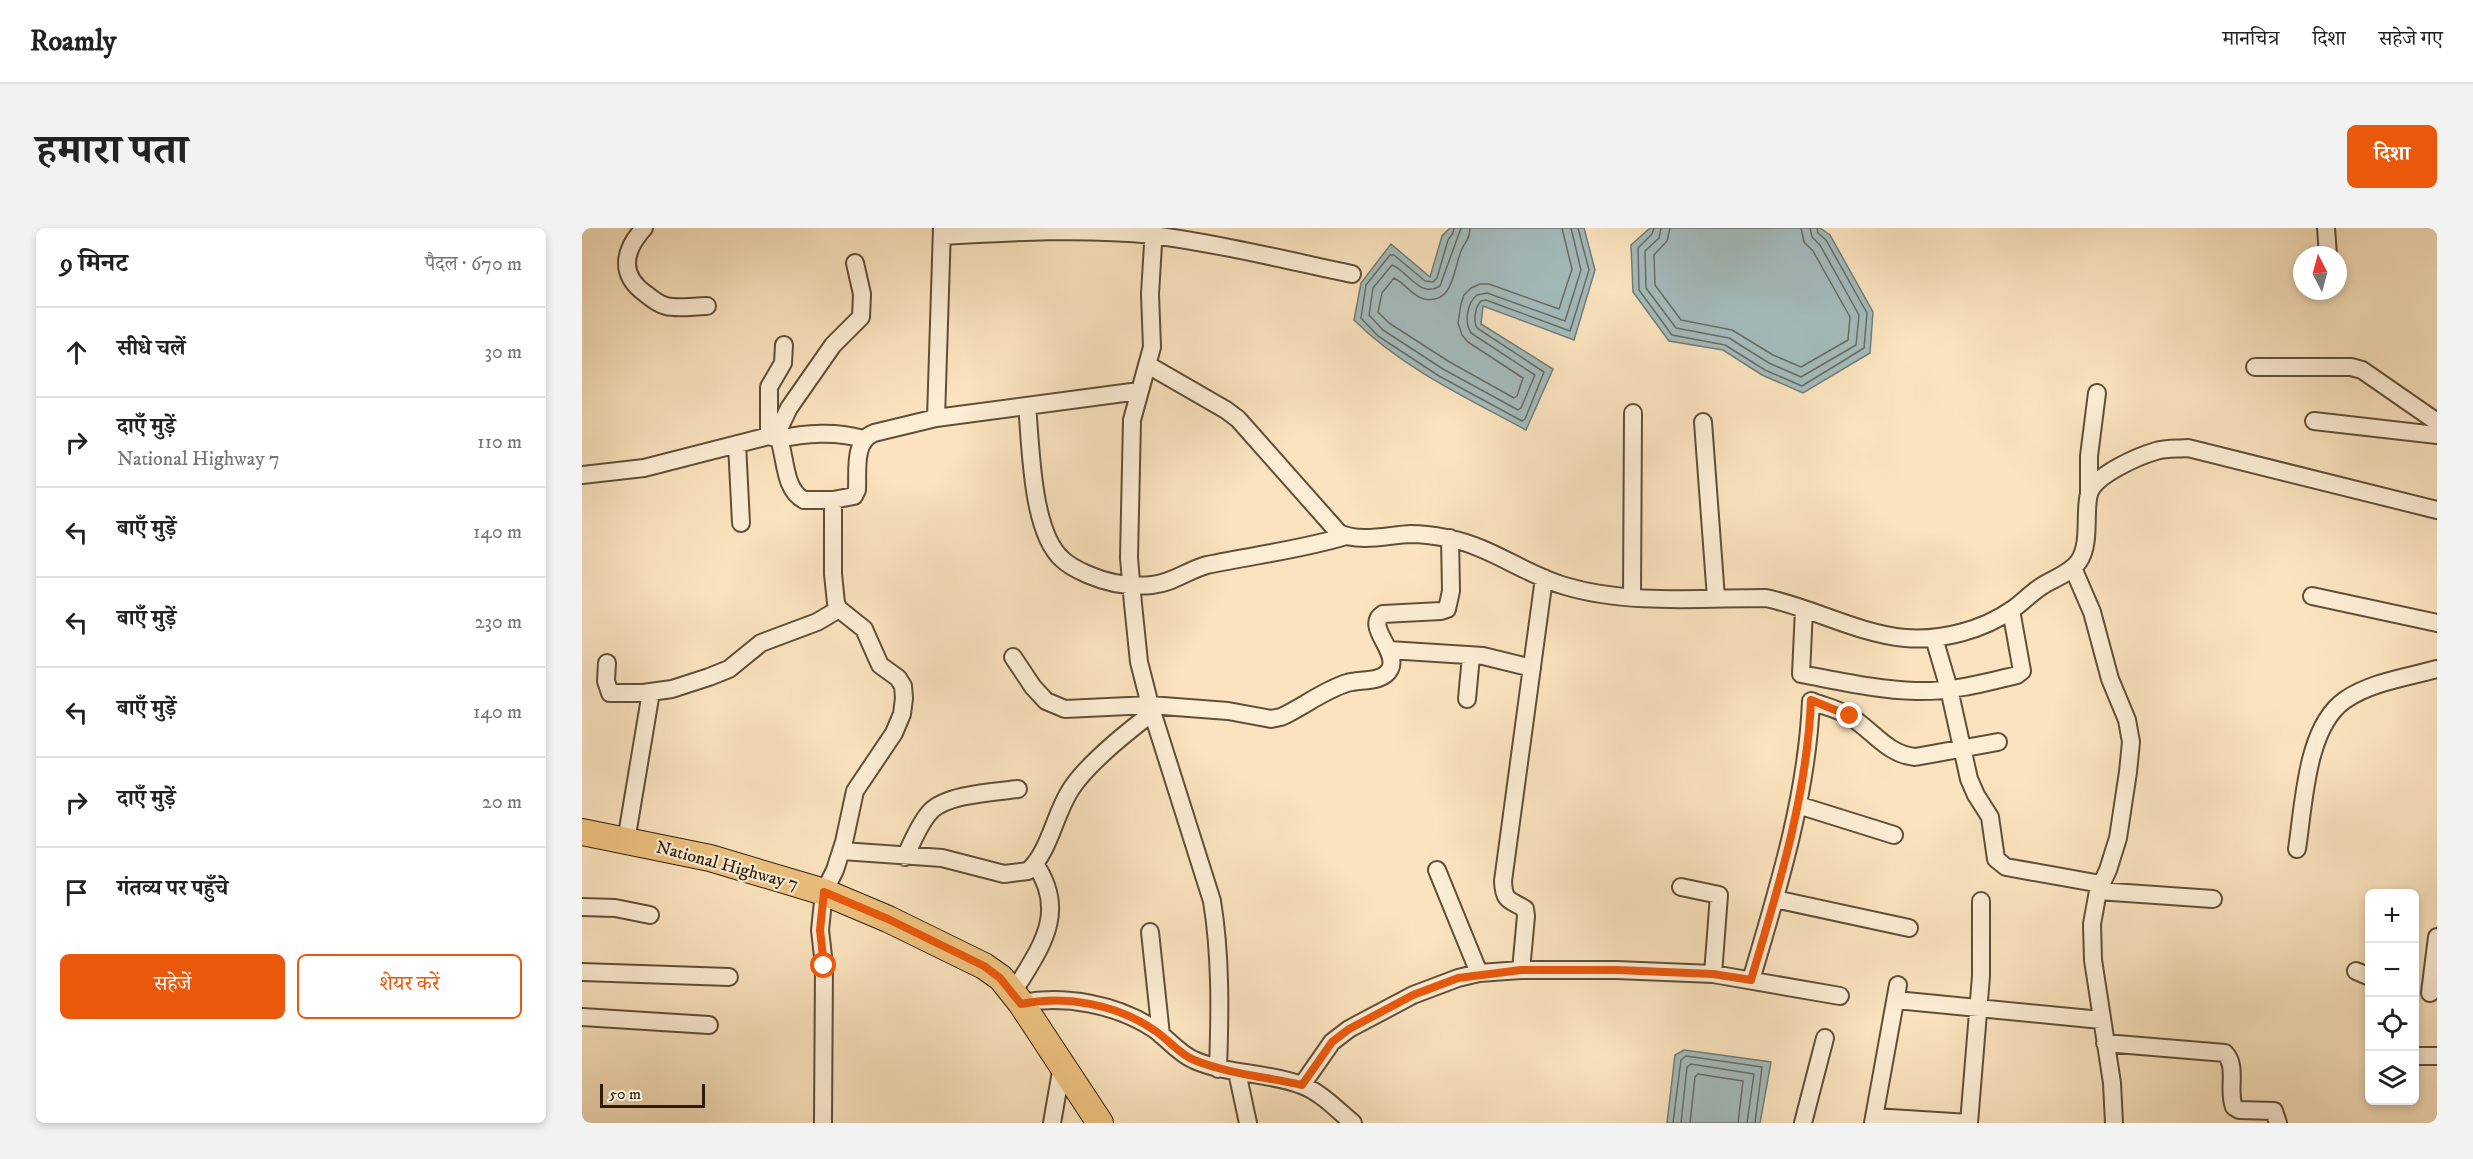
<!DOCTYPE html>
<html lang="hi">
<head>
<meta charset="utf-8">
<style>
	:root { --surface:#fff; --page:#f2f2f2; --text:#222; --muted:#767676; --line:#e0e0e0; --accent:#ea580c }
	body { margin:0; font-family:"IM FELL DW Pica","Noto Serif Devanagari",serif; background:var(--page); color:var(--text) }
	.controls { position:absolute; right:18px; bottom:18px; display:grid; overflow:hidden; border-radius:9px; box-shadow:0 3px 9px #0003 }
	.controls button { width:54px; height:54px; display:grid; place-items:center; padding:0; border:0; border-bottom:2px solid var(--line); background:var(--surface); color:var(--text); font:30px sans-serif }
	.compass { position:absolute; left:1711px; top:18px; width:54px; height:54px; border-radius:50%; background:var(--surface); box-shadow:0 3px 9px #0003; rotate:354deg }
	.scale { position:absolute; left:18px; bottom:15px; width:105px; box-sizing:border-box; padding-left:6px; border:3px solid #2d1e0c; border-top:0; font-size:16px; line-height:21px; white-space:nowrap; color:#2d1e0c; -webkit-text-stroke:4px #fcedd5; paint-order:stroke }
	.stop { position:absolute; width:18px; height:18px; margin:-14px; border:4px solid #ea580c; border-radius:50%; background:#fff }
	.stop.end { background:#ea580c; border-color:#fff; box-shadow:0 2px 6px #0008 }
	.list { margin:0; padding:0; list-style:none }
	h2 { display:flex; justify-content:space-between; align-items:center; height:78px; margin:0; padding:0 24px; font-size:26px }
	h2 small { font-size:20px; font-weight:400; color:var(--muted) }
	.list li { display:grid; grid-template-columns:39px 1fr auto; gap:18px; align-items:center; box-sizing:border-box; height:90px; padding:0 24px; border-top:2px solid var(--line) }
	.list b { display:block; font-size:22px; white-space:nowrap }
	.list p { margin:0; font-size:20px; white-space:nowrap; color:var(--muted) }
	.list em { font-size:20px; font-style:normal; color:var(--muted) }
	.actions { display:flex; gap:12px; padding:18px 24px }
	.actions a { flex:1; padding:14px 0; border:2px solid var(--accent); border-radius:9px; text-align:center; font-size:21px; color:var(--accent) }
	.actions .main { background:var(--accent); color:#fff }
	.icon { flex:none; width:33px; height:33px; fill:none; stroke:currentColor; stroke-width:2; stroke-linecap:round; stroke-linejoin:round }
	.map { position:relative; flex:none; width:1855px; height:895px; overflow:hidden; border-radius:9px }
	header { display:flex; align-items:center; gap:36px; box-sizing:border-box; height:84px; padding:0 30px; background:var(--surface); border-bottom:2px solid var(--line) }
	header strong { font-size:28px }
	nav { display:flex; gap:33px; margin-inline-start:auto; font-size:21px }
	.intro { display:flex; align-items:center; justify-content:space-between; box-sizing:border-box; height:144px; padding:0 36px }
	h1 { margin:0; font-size:42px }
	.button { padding:15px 27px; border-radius:9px; background:var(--accent); color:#fff; font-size:21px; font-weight:700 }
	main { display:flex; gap:36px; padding:0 36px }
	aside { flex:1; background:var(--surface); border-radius:9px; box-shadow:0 3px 9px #0003 }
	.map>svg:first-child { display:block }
	.water { fill:#a3bbbc; stroke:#747c76; stroke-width:1.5 }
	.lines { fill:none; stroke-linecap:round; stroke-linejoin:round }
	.shore { stroke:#686c64; stroke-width:1.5 }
	.minor-casing { stroke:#604f38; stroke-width:20 }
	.primary-casing { stroke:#2d1e0c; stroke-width:28 }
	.minor { stroke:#fcedd5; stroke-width:16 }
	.primary { stroke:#edc27f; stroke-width:26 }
	.route { stroke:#ea580c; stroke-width:8 }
	.labels { text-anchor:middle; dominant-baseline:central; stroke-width:4.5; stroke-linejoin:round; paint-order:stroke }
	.street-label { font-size:18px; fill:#2d1e0c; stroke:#fcedd5 }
</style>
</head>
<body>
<header>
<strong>Roamly</strong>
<nav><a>मानचित्र</a><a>दिशा</a><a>सहेजे गए</a></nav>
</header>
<div class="intro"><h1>हमारा पता</h1><a class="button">दिशा</a></div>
<main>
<aside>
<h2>9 मिनट<small>पैदल · 670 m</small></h2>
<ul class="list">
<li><svg class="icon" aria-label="ahead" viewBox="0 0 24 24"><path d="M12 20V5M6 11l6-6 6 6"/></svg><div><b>सीधे चलें</b></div><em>30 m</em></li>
<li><svg class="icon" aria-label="right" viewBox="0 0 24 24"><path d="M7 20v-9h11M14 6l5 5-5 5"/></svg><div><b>दाएँ मुड़ें</b><p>National Highway 7</p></div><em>110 m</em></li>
<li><svg class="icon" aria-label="left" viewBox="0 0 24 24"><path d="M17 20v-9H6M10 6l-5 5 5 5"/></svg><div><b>बाएँ मुड़ें</b></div><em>140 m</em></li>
<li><svg class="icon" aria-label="left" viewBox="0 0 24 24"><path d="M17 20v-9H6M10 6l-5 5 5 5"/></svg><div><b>बाएँ मुड़ें</b></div><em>230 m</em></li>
<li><svg class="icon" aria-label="left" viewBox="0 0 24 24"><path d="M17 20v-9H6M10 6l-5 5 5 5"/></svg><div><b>बाएँ मुड़ें</b></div><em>140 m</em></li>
<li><svg class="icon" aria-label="right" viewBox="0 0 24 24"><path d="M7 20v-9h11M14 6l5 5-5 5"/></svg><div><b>दाएँ मुड़ें</b></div><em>20 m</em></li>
<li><svg class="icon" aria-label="arrive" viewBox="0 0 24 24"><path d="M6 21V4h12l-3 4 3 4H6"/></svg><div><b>गंतव्य पर पहुँचे</b></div></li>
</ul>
<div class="actions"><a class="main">सहेजें</a><a>शेयर करें</a></div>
</aside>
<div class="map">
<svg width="1855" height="895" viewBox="0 0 1855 895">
	<rect width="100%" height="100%" fill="#fae3be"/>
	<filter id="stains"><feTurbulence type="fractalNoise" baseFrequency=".00333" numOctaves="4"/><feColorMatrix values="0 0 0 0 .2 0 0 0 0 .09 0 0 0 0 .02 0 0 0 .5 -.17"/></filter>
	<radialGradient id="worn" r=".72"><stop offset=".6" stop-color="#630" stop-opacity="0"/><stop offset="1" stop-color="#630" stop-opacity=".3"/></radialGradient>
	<!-- water -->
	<path class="water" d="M 868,0 L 1002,0 L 1013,42 L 992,112 L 901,78 L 899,96 L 971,141 L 944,202 C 885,170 820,140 772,92 L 779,55 L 809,16 L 848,49 L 860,8 Z
		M 1068,0 L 1238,0 L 1248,7 L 1291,84 L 1288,125 L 1221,165 L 1180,147 L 1141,122 L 1087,113 L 1051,64 L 1049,17 Z
		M 1102,822 L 1189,834 L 1178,895 L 1085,895 L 1093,827 Z"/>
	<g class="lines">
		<!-- shore -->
		<path class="shore" d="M 872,0 L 871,5 L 866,12 L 855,50 L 851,54 L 843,53 L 812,27 L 808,27 L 784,57 L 779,90 L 796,108 L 857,148 L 940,193 L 943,191 L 962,144 L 895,100 C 891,93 893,79 899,73 L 904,72 L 988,103 L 1007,42 L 996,0
			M 879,0 L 858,58 C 838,71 826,43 810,37 L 791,60 L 787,87 L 801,102 L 861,141 L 936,182 L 939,180 L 953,147 L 889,105 C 882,94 885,75 895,67 L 905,65 L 983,93 L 999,42 L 989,0
			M 888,0 C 888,10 884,13 880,21 C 871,39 873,77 842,71 C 830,68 823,55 812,50 L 800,65 L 796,84 L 807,95 L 866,133 L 932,170 L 935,168 L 941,150 L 886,114 L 880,107 L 876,95 L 879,76 L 882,67 L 889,60 L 898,56 L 907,56 L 977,81 L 990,41 L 980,0
			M 1072,0 L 1070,6 L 1056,20 L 1057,62 L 1090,107 L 1143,117 L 1183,142 L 1220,158 L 1282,120 L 1285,85 L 1244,12 L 1236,5 L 1235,0
			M 1079,0 L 1077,10 L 1063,23 L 1064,60 L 1094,100 L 1147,110 L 1187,135 L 1219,149 L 1274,117 L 1277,87 L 1238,17 L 1230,9 L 1228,0
			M 1088,0 L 1085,13 L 1072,27 L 1073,57 L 1099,92 L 1150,102 L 1191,127 L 1219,139 L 1266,112 L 1268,89 L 1231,23 L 1222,14 L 1219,0
			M 1091,895 L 1099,832 L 1104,828 L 1180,839 L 1173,895
			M 1099,895 L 1105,839 L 1109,836 L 1172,846 L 1165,895
			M 1108,895 L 1113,849 L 1116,846 L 1161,853 L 1156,895"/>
		<!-- minor casing -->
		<g class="minor-casing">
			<path id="minor" d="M 62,0 C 41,23 37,47 64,66 C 70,71 76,76 84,78 C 96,81 112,78 125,78
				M 572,0 L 568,66 L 570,119 L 550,192 L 547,330 L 551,376 L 557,434 L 568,477 L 630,673 C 639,728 638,785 636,841
				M 1744,0 L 1746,27
				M 360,8 C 430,4 502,0 571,7 C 638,16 704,32 770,46
				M 566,137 L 644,182 L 656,191 L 757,305 C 778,315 806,307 829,306 C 841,306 854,308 865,310 C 908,318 942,346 983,358 C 1046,377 1119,370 1184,370 C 1231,380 1274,405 1323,410 C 1360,413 1401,402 1431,381 C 1441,374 1449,365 1460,358 C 1471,351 1489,345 1497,333 C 1509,315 1502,284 1507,266 C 1512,247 1557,228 1574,223 C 1584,220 1596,221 1606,220 L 1855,282
				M 1673,139 L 1769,139 L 1780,142 L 1855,194
				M 445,178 C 449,217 449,303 480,331 C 488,339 498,343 507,347 C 528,356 548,359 570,357 C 591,355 606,342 625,337 C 672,327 718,322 764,308
				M 354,190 L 360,0
				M 1732,193 L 1855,207
				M 1121,194 L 1134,370
				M 187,208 L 187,159 L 201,135 L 202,117
				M 193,209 L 207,180 L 251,117 L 279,89 L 280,66 L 273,35
				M 197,211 C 223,205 255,203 281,211
				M 155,216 L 159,295
				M 0,247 L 62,240 L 187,208 L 197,211 C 204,231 202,262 222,272 L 251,272 L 272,268 L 275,262 C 276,243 271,213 292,205 L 354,190 L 557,163
				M 1507,266 L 1507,228 L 1515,165
				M 1491,340 L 1510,384 L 1528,451 L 1545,492 L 1549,514 L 1546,544 L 1536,610 L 1526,642 L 1516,663 L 1510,696 L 1511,732 L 1530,855 L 1532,895
				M 1730,368 L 1855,395
				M 1050,369 L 1051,185
				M 1222,381 L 1219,446 C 1257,453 1296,462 1334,463 C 1368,464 1402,455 1435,447 L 1440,443 L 1429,382
				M 1352,410 L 1367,461 L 1387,551 L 1394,567 L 1408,589 L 1414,631 L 1424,639 L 1519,656
				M 807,422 L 901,428 L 950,440
				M 431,429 L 451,459 L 464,473 L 483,481 L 568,477 L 646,483 L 689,491 L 699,489 C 721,479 742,462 765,455 C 778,451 801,455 808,441 C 817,423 782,398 801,386 L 859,383 L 865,381 L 869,363 L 868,310
				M 25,435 L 24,453 L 28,465 L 61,465 L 90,461 L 127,449 L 147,441 L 179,415 L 235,394 L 257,381
				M 885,471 L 889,428
				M 1216,577 L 1312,607
				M 44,613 L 69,464
				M 1715,621 C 1722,576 1724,499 1763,472 C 1789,454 1826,449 1855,441
				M 260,623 L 360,630 L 422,646 L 446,643 C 468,623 472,587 489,561 C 506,535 545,504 570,485
				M 323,629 C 330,615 337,596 348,584 C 364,566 413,564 436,561
				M 855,642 L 897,745
				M 1099,659 L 1137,667 L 1131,746
				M 1516,663 L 1631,671
				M 1193,671 L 1327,700
				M 0,679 L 33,680 L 68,687
				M 568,704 L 579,807
				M 939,742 L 944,688 L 943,681 C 927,671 922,674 921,653 L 962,350
				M 1774,743 L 1788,749
				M 0,744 L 147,749
				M 1169,752 C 1196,661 1225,568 1229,473 C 1241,478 1257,481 1269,489 C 1291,503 1305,526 1333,529 L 1416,514
				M 431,765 C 457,721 487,686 453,636
				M 1848,765 L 1855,709
				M 1314,772 L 1519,792
				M 439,775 C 483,767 534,776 572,801 C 585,810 597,826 612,832 C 646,847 685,844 719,857 C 739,864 755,882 771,895
				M 0,789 L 127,797
				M 1523,815 L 1643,825 C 1656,839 1645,862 1652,879 L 1657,882 L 1692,883 L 1696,895
				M 1832,828 L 1855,828
				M 655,844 L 666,895
				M 720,857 L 750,814 L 767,801 L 831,767 L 876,750 L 897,745 L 939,742 L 1035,742 L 1131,746 L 1258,768
				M 1292,889 L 1387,895
				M 241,895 L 242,737 L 238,702 L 242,664 L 253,642 L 262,614 L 273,563 L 312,505 L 320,486 L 322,470 L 321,458 L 316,450 L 298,437 L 282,401 L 257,381 L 254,375 L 251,346 L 251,272
				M 470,895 L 480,838
				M 1221,895 L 1243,810
				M 1291,895 L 1316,757
				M 1387,895 L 1399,748 L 1399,673"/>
		</g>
		<!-- primary casing -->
		<g class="primary-casing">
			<path id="primary" d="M 0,604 L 128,630 L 242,664 L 306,691 L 402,738 L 419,750 L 439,775 L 518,895"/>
		</g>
		<!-- minor -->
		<use href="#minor" class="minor"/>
		<!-- primary -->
		<use href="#primary" class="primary"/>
	</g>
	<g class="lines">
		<!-- route -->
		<path class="route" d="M 242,738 L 238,702 L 242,664 L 306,691 L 402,738 L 418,750 L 439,776 C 483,767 534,776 572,802 C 586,811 597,826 612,832 C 647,846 685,849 720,857 L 750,814 L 767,801 L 831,767 L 876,750 L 939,742 L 1035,742 L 1131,746 L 1169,752 C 1196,661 1225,568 1229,472 L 1268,488"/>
	</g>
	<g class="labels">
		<!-- street labels -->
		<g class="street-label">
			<text transform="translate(145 638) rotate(15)">National Highway 7</text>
		</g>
	</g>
	<rect width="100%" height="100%" filter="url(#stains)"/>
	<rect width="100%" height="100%" fill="url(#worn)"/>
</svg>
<div class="controls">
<button>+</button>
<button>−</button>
<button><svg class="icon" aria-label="locate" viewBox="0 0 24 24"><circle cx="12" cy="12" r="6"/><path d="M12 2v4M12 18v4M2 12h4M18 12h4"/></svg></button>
<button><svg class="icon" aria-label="layers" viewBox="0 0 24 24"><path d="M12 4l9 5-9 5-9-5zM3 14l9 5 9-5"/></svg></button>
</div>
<svg class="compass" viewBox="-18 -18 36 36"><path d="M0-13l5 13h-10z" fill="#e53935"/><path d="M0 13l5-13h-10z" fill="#767676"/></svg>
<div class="scale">50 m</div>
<div class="stop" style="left:242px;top:738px"></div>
<div class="stop end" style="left:1268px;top:488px"></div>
</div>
</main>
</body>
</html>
